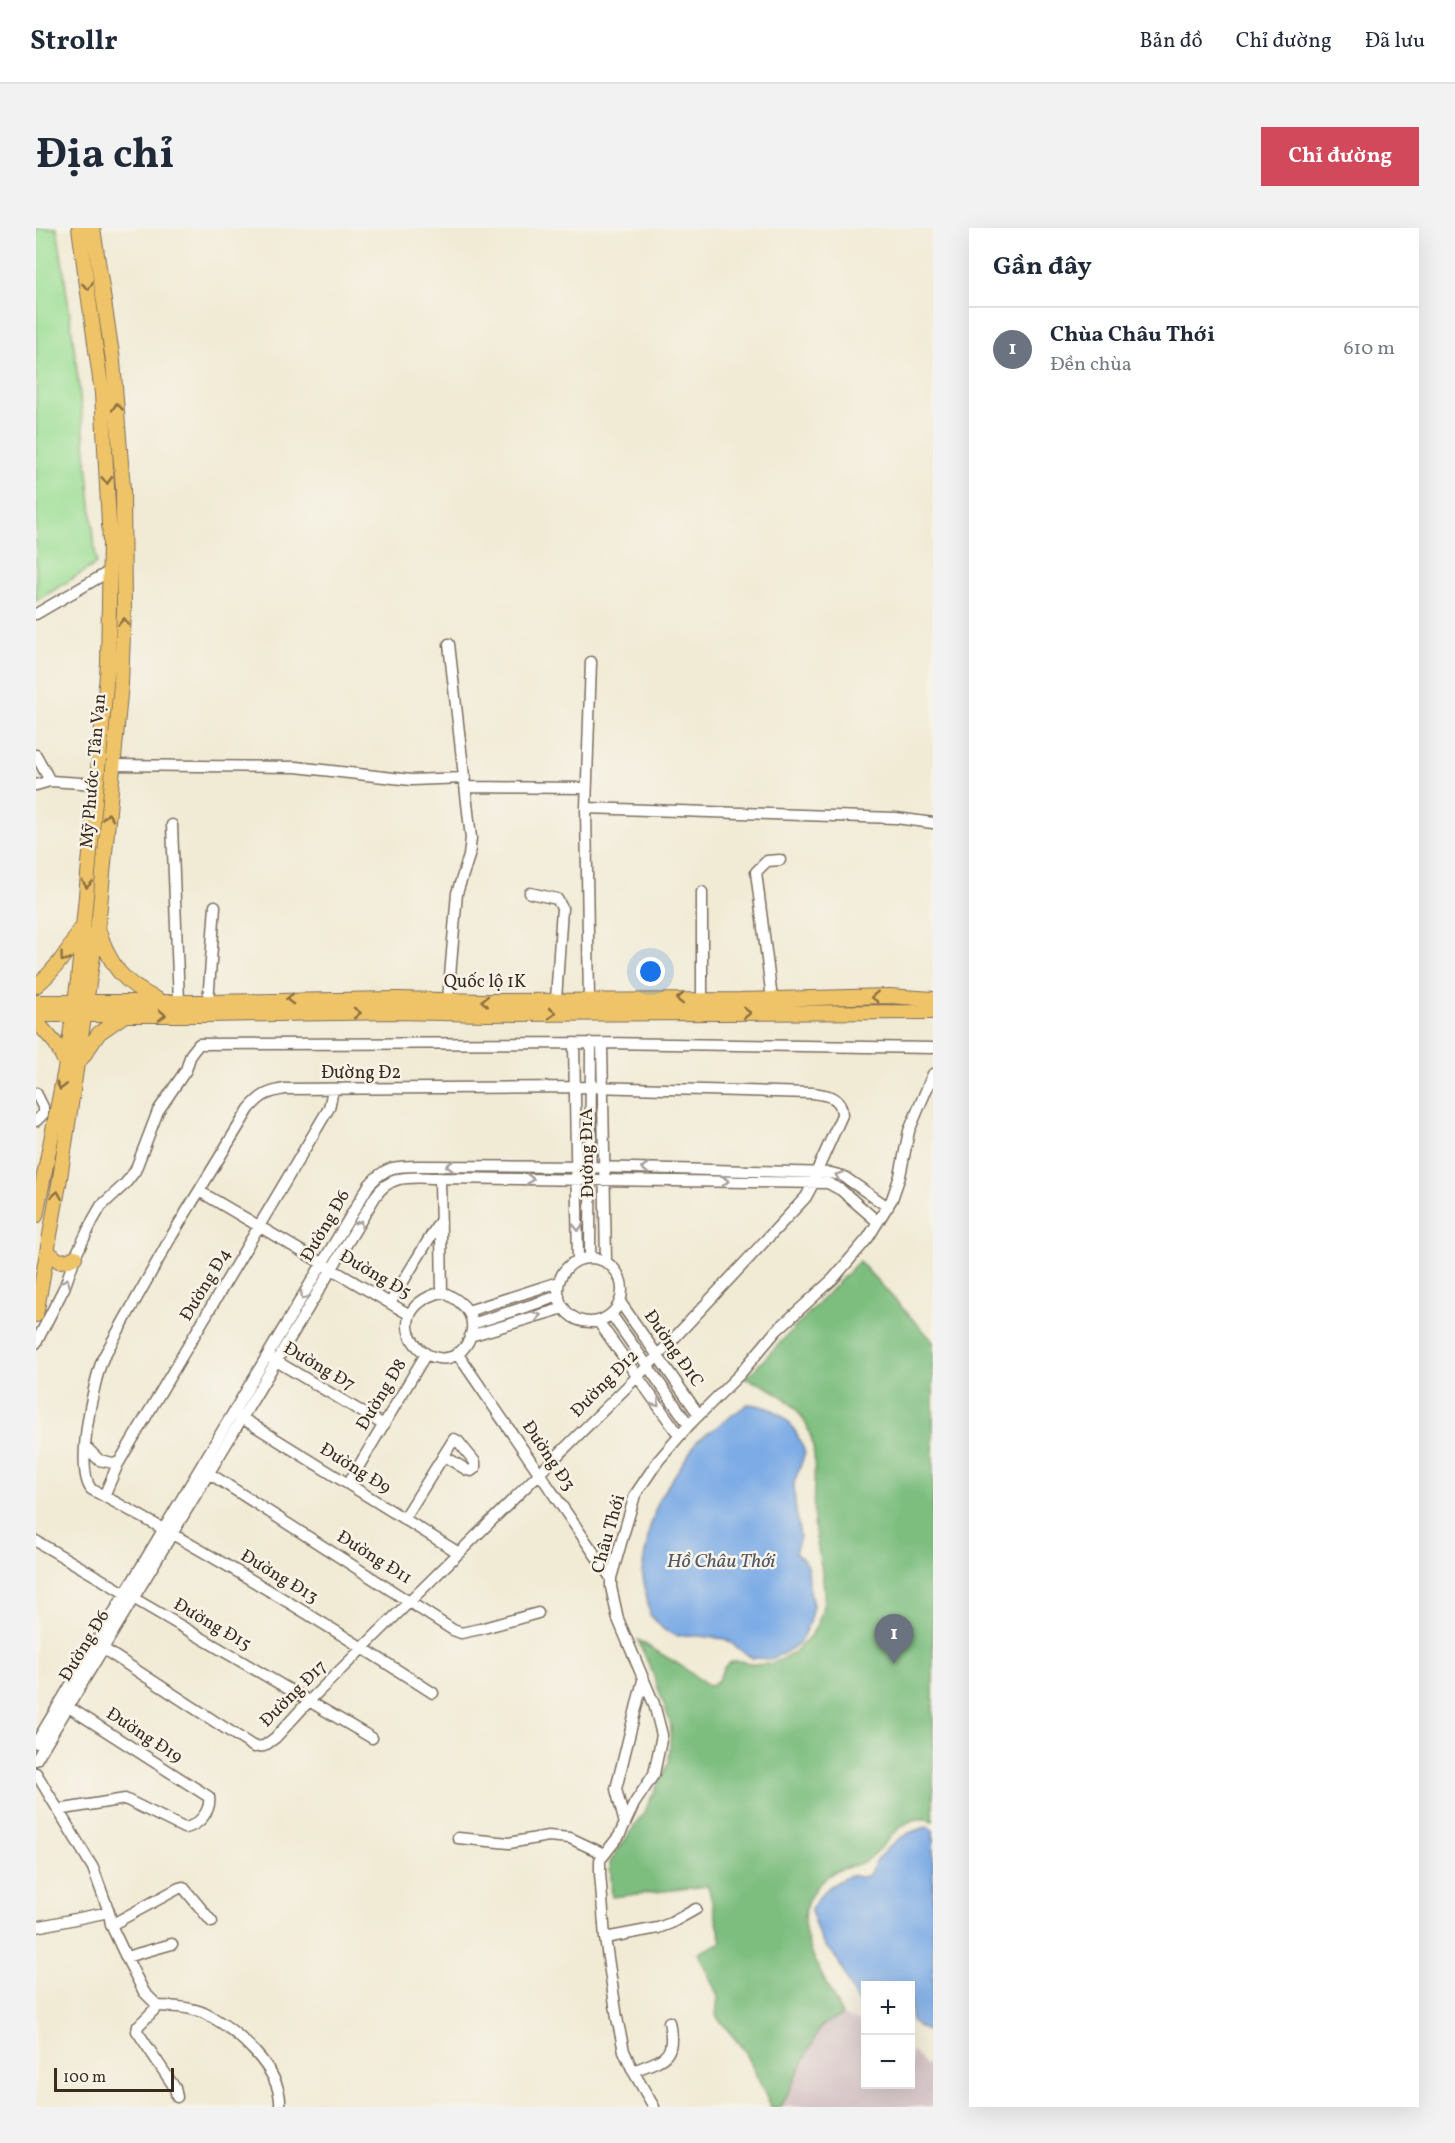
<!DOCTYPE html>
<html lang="vi">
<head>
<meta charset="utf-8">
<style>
	:root { --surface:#fff; --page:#f2f2f3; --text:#1f2937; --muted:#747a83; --line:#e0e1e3; --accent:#d1495b }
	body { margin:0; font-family:Vollkorn,serif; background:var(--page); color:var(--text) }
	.controls { position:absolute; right:18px; bottom:18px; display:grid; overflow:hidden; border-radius:0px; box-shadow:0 6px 24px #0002 }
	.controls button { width:54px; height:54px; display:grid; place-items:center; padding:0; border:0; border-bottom:2px solid var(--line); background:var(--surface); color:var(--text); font:30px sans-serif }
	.scale { position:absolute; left:18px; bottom:15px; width:120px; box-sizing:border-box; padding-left:6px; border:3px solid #3b2a1e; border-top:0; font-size:16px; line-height:21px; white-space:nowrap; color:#3b2a1e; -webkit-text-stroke:4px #f7f3e8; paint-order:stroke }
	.you { position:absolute; left:615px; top:744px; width:21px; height:21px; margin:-15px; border:4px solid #fff; border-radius:50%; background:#1a73e8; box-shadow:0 0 0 9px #1a73e833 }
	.badge { display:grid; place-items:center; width:39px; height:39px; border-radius:50%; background:var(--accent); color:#fff; font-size:20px; font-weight:700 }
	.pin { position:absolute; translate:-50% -50px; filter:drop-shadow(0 2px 3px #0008) }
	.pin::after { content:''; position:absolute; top:32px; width:21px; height:18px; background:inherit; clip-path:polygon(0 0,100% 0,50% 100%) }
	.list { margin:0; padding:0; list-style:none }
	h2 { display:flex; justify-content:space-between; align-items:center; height:78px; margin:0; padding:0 24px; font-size:26px }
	h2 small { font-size:20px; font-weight:400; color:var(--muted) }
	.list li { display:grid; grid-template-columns:39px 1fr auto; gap:18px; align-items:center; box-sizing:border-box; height:84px; padding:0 24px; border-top:2px solid var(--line) }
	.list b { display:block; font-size:22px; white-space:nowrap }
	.list p { margin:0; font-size:20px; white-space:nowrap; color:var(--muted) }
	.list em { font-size:20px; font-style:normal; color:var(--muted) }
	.map { position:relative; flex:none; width:897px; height:1879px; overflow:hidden; border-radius:0px }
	header { display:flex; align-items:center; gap:36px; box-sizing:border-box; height:84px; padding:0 30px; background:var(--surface); border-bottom:2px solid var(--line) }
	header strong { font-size:28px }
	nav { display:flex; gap:33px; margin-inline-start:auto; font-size:21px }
	.intro { display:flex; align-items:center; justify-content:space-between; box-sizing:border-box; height:144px; padding:0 36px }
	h1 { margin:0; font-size:42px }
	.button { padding:15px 27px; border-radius:0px; background:var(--accent); color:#fff; font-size:21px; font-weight:700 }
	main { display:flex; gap:36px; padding:0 36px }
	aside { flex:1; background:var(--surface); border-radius:0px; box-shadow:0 6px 24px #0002 }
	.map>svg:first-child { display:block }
	.industrial { fill:#d2bec2 }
	.green { fill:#9cdf96; stroke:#6c845a; stroke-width:1.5 }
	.forest { fill:#7dbe7f; stroke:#5c744e; stroke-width:1.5 }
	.water { fill:#7babe6; stroke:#5b6a82; stroke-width:1.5 }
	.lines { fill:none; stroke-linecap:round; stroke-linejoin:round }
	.minor-casing { stroke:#7b6e5e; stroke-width:13 }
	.major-casing { stroke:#7b6e5e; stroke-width:16 }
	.minor { stroke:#fff; stroke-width:10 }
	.major { stroke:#efc469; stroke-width:14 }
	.oneway { stroke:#8c6f40 }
	.oneway2 { stroke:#a79f9a }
	.labels { text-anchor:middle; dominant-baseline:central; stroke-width:5; stroke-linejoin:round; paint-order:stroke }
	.street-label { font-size:18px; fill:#3b2a1e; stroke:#f7f3e8 }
	.water-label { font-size:20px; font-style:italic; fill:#515764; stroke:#f7f3e8 }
</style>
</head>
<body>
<header>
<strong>Strollr</strong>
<nav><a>Bản đồ</a><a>Chỉ đường</a><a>Đã lưu</a></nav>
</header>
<div class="intro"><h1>Địa chỉ</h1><a class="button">Chỉ đường</a></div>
<main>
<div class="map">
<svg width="897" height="1879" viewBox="0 0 897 1879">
	<rect width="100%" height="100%" fill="#f7f3e8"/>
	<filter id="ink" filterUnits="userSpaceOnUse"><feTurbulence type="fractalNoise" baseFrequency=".0167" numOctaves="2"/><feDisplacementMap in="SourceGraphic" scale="12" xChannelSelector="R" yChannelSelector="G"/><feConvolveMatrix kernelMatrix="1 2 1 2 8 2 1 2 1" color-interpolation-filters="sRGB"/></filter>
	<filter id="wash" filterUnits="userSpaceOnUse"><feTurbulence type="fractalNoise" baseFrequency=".008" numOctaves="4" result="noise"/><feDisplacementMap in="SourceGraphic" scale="24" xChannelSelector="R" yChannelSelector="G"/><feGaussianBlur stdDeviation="1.35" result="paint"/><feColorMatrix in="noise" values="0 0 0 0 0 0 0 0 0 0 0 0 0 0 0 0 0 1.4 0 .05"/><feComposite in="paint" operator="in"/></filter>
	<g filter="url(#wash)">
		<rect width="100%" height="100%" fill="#f1ebd5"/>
		<!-- industrial -->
		<path class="industrial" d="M 806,1787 L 829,1795 L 830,1856 L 874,1856 L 875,1822 L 889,1837 L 897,1835 L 897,1879 L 745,1879 L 786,1797 Z"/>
		<!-- green -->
		<path class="green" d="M 0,0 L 21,0 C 39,112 51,223 60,336 L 0,373 Z"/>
		<!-- forest -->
		<path class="forest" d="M 823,1033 L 897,1113 L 897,1593 C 867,1581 852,1618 831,1632 C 821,1639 807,1639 796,1645 C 781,1654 769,1672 768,1690 C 767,1717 794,1762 806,1787 L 785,1798 L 745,1879 L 735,1879 L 709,1823 L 680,1788 L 682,1768 L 662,1725 L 686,1714 L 672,1658 L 576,1669 L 574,1634 L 607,1586 L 633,1534 L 635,1497 L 617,1446 L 602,1412 L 644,1437 L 672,1458 C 689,1455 681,1440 695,1434 C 703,1431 710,1435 718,1436 C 737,1439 757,1427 770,1413 C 780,1403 786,1386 788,1372 C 790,1352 780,1317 778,1295 C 775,1262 785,1227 770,1196 C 758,1173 734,1157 709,1151 Z"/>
		<!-- water -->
		<path class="water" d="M 712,1176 C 744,1178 759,1196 769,1225 L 758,1255 L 759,1276 L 764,1309 L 759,1325 L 767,1331 L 772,1338 L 773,1358 L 777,1378 L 773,1395 L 763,1416 L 748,1425 L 735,1431 L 716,1430 L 689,1411 L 653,1407 L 641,1408 L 628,1402 L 614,1387 L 606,1343 L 614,1299 L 623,1271 L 661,1213 Z
			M 892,1599 L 897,1602 L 897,1806 L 883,1799 L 875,1792 L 874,1758 L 830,1758 L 829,1784 C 815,1769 811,1749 801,1731 C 798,1725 792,1722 788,1717 C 781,1706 778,1694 775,1682 C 786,1662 795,1656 815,1647 L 823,1649 L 832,1648 C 837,1641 840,1633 845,1627 C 857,1613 874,1602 892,1599 Z"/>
	</g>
	<g filter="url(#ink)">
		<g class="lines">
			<!-- minor casing -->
			<g class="minor-casing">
				<path id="minor" d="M 0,386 L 74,343
					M 0,527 L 14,553 L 61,556
					M 77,537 L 260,539 L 375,552 L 429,550
					M 0,557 L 14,553
					M 430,559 L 550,560
					M 550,580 L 860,590 L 897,595
					M 136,597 L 143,774
					M 666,664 L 666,772
					M 494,665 L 521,671 L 526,680 L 520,772
					M 736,771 L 720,644 L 731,633 L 744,632
					M 412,772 L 421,665 L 433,628 L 435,610 L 413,416
					M 553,772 L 550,580 L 555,434
					M 172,774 L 179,678
					M 538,815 L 542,1032
					M 566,815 L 570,1034
					M 0,865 L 7,879 L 7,886 L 0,893
					M 404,950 L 406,1064
					M 163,963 L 374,1087
					M 554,1030 L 555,815
					M522 1062a32 32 0 1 1 64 0a32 32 0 1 1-64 0Z
					M 406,1064 C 426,1072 445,1089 432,1114 C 403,1164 329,1086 406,1064 Z
					M 584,1074 L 663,1187
					M 354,1075 L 404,993
					M 432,1083 L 523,1054
					M 575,1086 L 653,1197
					M 562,1093 L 643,1207
					M 436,1096 L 523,1068
					M 434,1108 L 528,1080
					M 0,1115 L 29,1058 L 39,1029 L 57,992 L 65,978 L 89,956 L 99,943 L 122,883 L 150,842 L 155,826 L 163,816 L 566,815 L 897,820
					M 421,1125 L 575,1350
					M 235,1130 L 348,1197
					M 201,1187 L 423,1325
					M 49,1218 L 63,1232 L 82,1236
					M 168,1242 L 417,1402 L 425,1405 L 444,1401 L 502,1385
					M 312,1256 L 390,1126
					M 68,1268 L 82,1236 L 293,880 L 297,862
					M 368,1291 L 418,1211 L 422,1213 L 439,1234 L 439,1240 L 435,1243 L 431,1242 L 408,1228
					M 0,1313 L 336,1510
					M 60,1416 L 218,1519 L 228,1518 L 239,1510 L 273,1473 L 612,1138 L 770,969 L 778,954 L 780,945 L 806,887 C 806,869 792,867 777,865 L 555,859 L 249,861 C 231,864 225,867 213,881 L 135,1009 L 67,1130 C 57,1155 39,1240 55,1261 C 172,1324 286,1393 397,1465
					M 0,1515 L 333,957 C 350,938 359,938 383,938 L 556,939 L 795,945 L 807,948 L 852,979
					M 0,1532 L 339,969 C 355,944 378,950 404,950 L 792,955 L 805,962 L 842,994
					M 0,1545 L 57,1640 L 73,1684 L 75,1697 L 90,1729 L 136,1716
					M 22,1582 L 89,1571 L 148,1600 C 163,1598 175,1583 173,1569 L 28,1476
					M 589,1596 L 580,1561 L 607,1452
					M 422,1610 L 473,1615 L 512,1608 L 534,1610 L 568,1626
					M 75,1697 L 143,1660 L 147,1659 L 176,1694
					M 0,1699 L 73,1684
					M 569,1710 L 622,1700 L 635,1695 L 660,1681
					M 90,1729 L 108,1764 L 122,1778
					M 597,1843 C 627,1831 641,1831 633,1794
					M 141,1869 L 139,1860 L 101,1803 L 102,1798 L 122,1778 C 137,1778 154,1779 168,1785 C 199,1800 247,1842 244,1879
					M 618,1879 L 597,1843 L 588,1823 L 581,1790 L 569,1710 L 564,1645 L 564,1632 L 583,1608 L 598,1576 L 618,1546 L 626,1507 L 618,1476 L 582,1391 L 575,1359 L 575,1350 L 587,1308 L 599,1267 L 622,1233 L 653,1197 L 704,1146 L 740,1103 L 797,1051 L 832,1010 L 856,971 L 864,948 L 873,903 L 897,846"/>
			</g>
			<!-- major casing -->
			<g class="major-casing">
				<path id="major" d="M 63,703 C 75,740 88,756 123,772
					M 0,758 C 19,742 32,725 43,703
					M 0,774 L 172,774 L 360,771 L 451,773 L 704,772 L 853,768 L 897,771
					M 0,787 L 172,787 L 360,784 L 451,786 L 897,784
					M 0,793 L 20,816 L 30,836
					M 46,830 L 63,805 L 89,787
					M 0,988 L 30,836 L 42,752 L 72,436 L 74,314 L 66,165 L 43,0
					M 11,1023 L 23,1033 L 33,1032 L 39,1029
					M 0,1087 L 24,950 L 63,688 L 85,456 L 88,382 L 87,261 L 77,133 L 57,0"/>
			</g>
			<!-- minor -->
			<use href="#minor" class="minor"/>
			<!-- major -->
			<use href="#major" class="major"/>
		</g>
		<!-- one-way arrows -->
		<defs><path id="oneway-chevron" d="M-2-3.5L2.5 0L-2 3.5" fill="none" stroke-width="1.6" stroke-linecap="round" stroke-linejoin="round" transform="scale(1.5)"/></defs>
		<g class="oneway">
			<use href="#oneway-chevron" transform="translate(52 58) rotate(81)"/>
			<use href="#oneway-chevron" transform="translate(81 179) rotate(-95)"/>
			<use href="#oneway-chevron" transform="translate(71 252) rotate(88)"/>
			<use href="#oneway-chevron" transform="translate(88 394) rotate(-87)"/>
			<use href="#oneway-chevron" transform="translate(72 589) rotate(-85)"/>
			<use href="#oneway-chevron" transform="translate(51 656) rotate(96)"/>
			<use href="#oneway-chevron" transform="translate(28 730) rotate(126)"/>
			<use href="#oneway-chevron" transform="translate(839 769) rotate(178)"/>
			<use href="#oneway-chevron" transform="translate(254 771) rotate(179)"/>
			<use href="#oneway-chevron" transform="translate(644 771) rotate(-180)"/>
			<use href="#oneway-chevron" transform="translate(449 773) rotate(-179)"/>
			<use href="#oneway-chevron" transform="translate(321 785) rotate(-1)"/>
			<use href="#oneway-chevron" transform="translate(516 785)"/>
			<use href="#oneway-chevron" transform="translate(711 785) rotate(-1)"/>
			<use href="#oneway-chevron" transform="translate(126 787) rotate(1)"/>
			<use href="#oneway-chevron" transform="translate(25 858) rotate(103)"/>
			<use href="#oneway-chevron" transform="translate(21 967) rotate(-80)"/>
		</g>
		<g class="oneway2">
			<use href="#oneway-chevron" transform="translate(414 938) rotate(-180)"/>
			<use href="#oneway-chevron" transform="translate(609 940) rotate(-179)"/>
			<use href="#oneway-chevron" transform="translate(803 948) rotate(-159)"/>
			<use href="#oneway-chevron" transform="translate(494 951) rotate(1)"/>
			<use href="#oneway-chevron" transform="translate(689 953)"/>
			<use href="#oneway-chevron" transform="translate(323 996) rotate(-59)"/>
			<use href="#oneway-chevron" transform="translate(542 999) rotate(89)"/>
			<use href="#oneway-chevron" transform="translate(30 1054) rotate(-68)"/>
			<use href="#oneway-chevron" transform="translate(268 1068) rotate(120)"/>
			<use href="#oneway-chevron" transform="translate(501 1088) rotate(-16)"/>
			<use href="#oneway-chevron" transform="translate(620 1175) rotate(54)"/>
		</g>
	</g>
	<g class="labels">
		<!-- street labels -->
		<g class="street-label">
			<text transform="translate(58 543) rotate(-85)">Mỹ Phước - Tân Vạn</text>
			<text x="449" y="754">Quốc lộ 1K</text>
			<text x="325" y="845">Đường Đ2</text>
			<text transform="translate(552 925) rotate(-91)">Đường Đ1A</text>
			<text transform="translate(290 998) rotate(-60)">Đường Đ6</text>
			<text transform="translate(339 1047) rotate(30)">Đường Đ5</text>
			<text transform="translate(170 1057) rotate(-59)">Đường Đ4</text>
			<text transform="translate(637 1121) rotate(55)">Đường Đ1C</text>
			<text transform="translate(283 1139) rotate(30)">Đường Đ7</text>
			<text transform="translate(569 1156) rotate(-45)">Đường Đ12</text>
			<text transform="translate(346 1167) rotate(-59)">Đường Đ8</text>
			<text transform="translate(512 1228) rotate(56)">Đường Đ3</text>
			<text transform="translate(319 1241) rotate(32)">Đường Đ9</text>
			<text transform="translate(573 1306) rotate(-74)">Châu Thới</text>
			<text transform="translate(338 1330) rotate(32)">Đường Đ11</text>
			<text transform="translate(243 1349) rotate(31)">Đường Đ13</text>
			<text transform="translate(176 1397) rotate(30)">Đường Đ15</text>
			<text transform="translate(49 1418) rotate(-59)">Đường Đ6</text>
			<text transform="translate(258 1466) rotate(-45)">Đường Đ17</text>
			<text transform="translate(108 1508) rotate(33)">Đường Đ19</text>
		</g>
		<!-- water labels -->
		<g class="water-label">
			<text x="685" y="1334">Hồ Châu Thới</text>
		</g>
	</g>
</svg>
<div class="controls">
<button>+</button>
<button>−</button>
</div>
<div class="scale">100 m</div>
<div class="you"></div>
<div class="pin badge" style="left:858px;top:1436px;background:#6b7280">1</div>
</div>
<aside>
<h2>Gần đây<small></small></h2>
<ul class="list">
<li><span class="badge" style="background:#6b7280">1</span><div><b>Chùa Châu Thới</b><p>Đền chùa</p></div><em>610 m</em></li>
</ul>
</aside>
</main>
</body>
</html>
